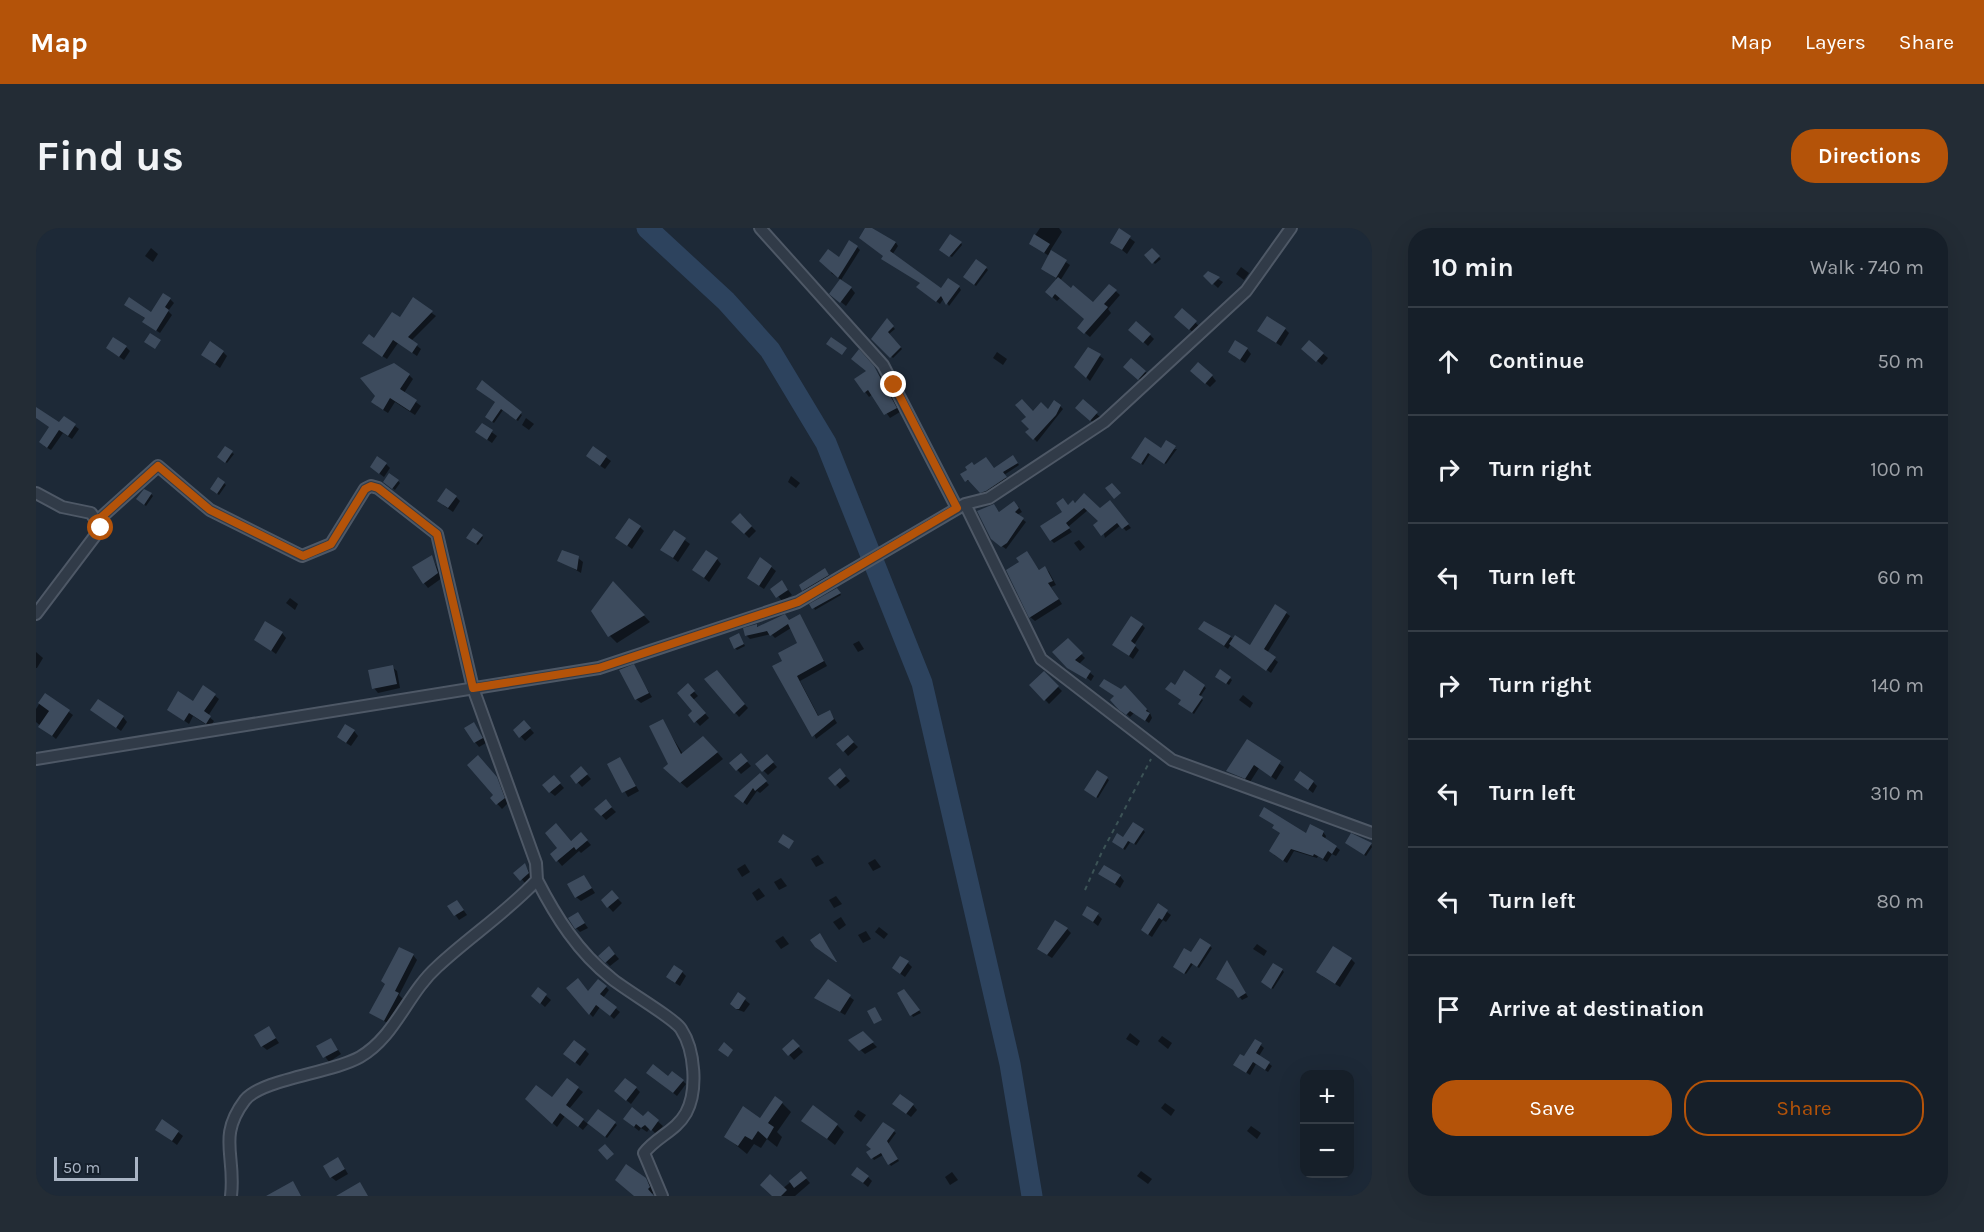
<!DOCTYPE html>
<html lang="en">
<head>
<meta charset="utf-8">
<style>
	:root { --surface:#161f29; --page:#232c35; --text:#f1f3f6; --muted:#9ea2a8; --line:#353d46; --accent:#b45309 }
	body { margin:0; font-family:Karla,sans-serif; background:var(--page); color:var(--text) }
	.controls { position:absolute; right:18px; bottom:18px; display:grid; overflow:hidden; border-radius:12px; box-shadow:0 6px 24px #0002 }
	.controls button { width:54px; height:54px; display:grid; place-items:center; padding:0; border:0; border-bottom:2px solid var(--line); background:var(--surface); color:var(--text); font:30px sans-serif }
	.scale { position:absolute; left:18px; bottom:15px; width:84px; box-sizing:border-box; padding-left:6px; border:3px solid #aab5c5; border-top:0; font-size:16px; line-height:21px; white-space:nowrap; color:#aab5c5; -webkit-text-stroke:4px #16202c; paint-order:stroke }
	.stop { position:absolute; width:18px; height:18px; margin:-14px; border:4px solid #b45309; border-radius:50%; background:#fff }
	.stop.end { background:#b45309; border-color:#fff; box-shadow:0 2px 6px #0008 }
	.list { margin:0; padding:0; list-style:none }
	h2 { display:flex; justify-content:space-between; align-items:center; height:78px; margin:0; padding:0 24px; font-size:26px }
	h2 small { font-size:20px; font-weight:400; color:var(--muted) }
	.list li { display:grid; grid-template-columns:39px 1fr auto; gap:18px; align-items:center; box-sizing:border-box; height:108px; padding:0 24px; border-top:2px solid var(--line) }
	.list b { display:block; font-size:22px; white-space:nowrap }
	.list em { font-size:20px; font-style:normal; color:var(--muted) }
	.actions { display:flex; gap:12px; padding:18px 24px }
	.actions a { flex:1; padding:14px 0; border:2px solid var(--accent); border-radius:24px; text-align:center; font-size:21px; color:var(--accent) }
	.actions .main { background:var(--accent); color:#fff }
	.icon { flex:none; width:33px; height:33px; fill:none; stroke:currentColor; stroke-width:2; stroke-linecap:round; stroke-linejoin:round }
	.map { position:relative; flex:none; width:1336px; height:968px; overflow:hidden; border-radius:24px }
	header { display:flex; align-items:center; gap:36px; box-sizing:border-box; height:84px; padding:0 30px; background:var(--accent); color:#fff }
	header strong { font-size:28px }
	nav { display:flex; gap:33px; margin-inline-start:auto; font-size:21px }
	.intro { display:flex; align-items:center; justify-content:space-between; box-sizing:border-box; height:144px; padding:0 36px }
	h1 { margin:0; font-size:42px }
	.button { padding:15px 27px; border-radius:24px; background:var(--accent); color:#fff; font-size:21px; font-weight:700 }
	main { display:flex; gap:36px; padding:0 36px }
	aside { flex:1; background:var(--surface); border-radius:24px; box-shadow:0 6px 24px #0002 }
	.map>svg:first-child { display:block }
	.shadow { fill:#0007 }
	.lines { fill:none; stroke-linecap:round; stroke-linejoin:round }
	.river { stroke:#2d435e; stroke-width:21 }
	.building { fill:#3d4b5d }
	.minor-casing { stroke:#4e5866; stroke-width:14 }
	.path { stroke:#3c5356; stroke-width:2; stroke-dasharray:4.5 4.5; stroke-linecap:butt }
	.minor { stroke:#313b48; stroke-width:10 }
	.route { stroke:#b45309; stroke-width:8 }
</style>
</head>
<body>
<header>
<strong>Map</strong>
<nav><a>Map</a><a>Layers</a><a>Share</a></nav>
</header>
<div class="intro"><h1>Find us</h1><a class="button">Directions</a></div>
<main>
<div class="map">
<svg width="1336" height="968" viewBox="0 0 1336 968">
	<rect width="100%" height="100%" fill="#1d2937"/>
	<!-- shadow -->
	<path class="shadow" d="M 831,0 L 860,15 L 862,18 L 856,27 L 905,62 L 923,59 L 925,62 L 913,78 L 908,70 L 904,76 L 885,62 L 885,55 L 848,28 Z
		M 1004,0 L 1023,0 L 1026,4 L 1014,23 L 1034,37 L 1024,53 L 1058,76 L 1074,58 L 1084,67 L 1072,81 L 1075,85 L 1054,109 L 1043,100 L 1050,92 L 1024,70 L 1021,73 L 1015,68 L 1021,51 L 1011,44 L 1013,28 L 994,15 Z
		M 1083,2 L 1099,14 L 1091,26 L 1076,14 Z
		M 925,15 L 926,17 L 916,29 L 906,24 Z
		M 821,19 L 824,22 L 805,52 L 798,47 L 795,45 L 803,32 Z
		M 115,20 L 122,26 L 117,34 L 109,28 Z
		M 1116,22 L 1125,31 L 1119,36 L 1111,27 Z
		M 1205,39 L 1213,45 L 1208,52 L 1200,46 Z
		M 950,40 L 952,42 L 940,58 L 930,50 Z
		M 1172,45 L 1187,54 L 1182,60 L 1169,48 Z
		M 815,60 L 819,65 L 810,78 L 800,70 Z
		M 134,71 L 138,75 L 132,83 L 136,87 L 124,105 L 112,97 L 110,91 L 94,80 L 115,86 Z
		M 377,72 L 400,88 L 375,113 L 385,121 L 381,128 L 362,115 L 351,131 L 332,119 L 364,91 Z
		M 1146,82 L 1164,99 L 1159,106 L 1145,94 Z
		M 851,93 L 859,101 L 853,106 L 866,121 L 857,130 L 837,111 Z
		M 1249,101 L 1253,105 L 1245,118 L 1228,107 Z
		M 1099,106 L 1114,107 L 1118,111 L 1112,118 Z
		M 1273,114 L 1292,130 L 1286,137 L 1272,125 Z
		M 90,119 L 94,123 L 88,132 L 76,124 Z
		M 1211,121 L 1215,126 L 1209,135 L 1198,128 Z
		M 187,124 L 191,128 L 184,140 L 167,127 Z
		M 961,124 L 971,131 L 967,137 L 957,130 Z
		M 827,127 L 846,150 L 864,184 L 854,190 L 837,166 L 833,169 L 820,151 L 832,144 Z
		M 1064,128 L 1068,131 L 1054,153 L 1040,139 Z
		M 1095,132 L 1114,148 L 1108,155 L 1094,143 Z
		M 373,147 L 377,151 L 368,165 L 385,178 L 379,187 L 359,174 L 352,185 L 341,178 Z
		M 1160,147 L 1176,148 L 1180,153 L 1174,159 Z
		M 446,154 L 486,187 L 482,193 L 467,182 L 458,195 L 452,191 L 461,174 Z
		M 1047,173 L 1065,190 L 1060,197 L 1046,185 Z
		M 1024,178 L 1027,181 L 1001,214 L 992,204 L 995,201 L 997,185 Z
		M 0,183 L 24,196 L 28,190 L 43,201 L 36,211 L 27,205 L 15,222 L 8,218 L 15,199 L 0,189 Z
		M 490,190 L 498,196 L 493,202 L 486,197 Z
		M 446,197 L 461,208 L 456,215 L 446,208 Z
		M 1109,211 L 1125,222 L 1141,221 L 1130,236 L 1114,226 L 1107,237 L 1099,231 Z
		M 558,220 L 575,233 L 569,241 L 557,233 Z
		M 196,225 L 198,226 L 191,235 L 185,231 Z
		M 979,231 L 983,237 L 968,247 L 971,251 L 947,265 L 935,253 L 930,253 L 933,242 L 938,239 L 958,242 Z
		M 350,236 L 354,240 L 348,249 L 340,243 Z
		M 755,248 L 764,255 L 760,260 L 752,254 Z
		M 183,251 L 190,257 L 183,267 L 177,263 Z
		M 362,253 L 364,255 L 359,262 L 351,256 Z
		M 115,266 L 117,268 L 110,278 L 104,273 Z
		M 420,269 L 424,273 L 417,284 L 407,277 Z
		M 1037,274 L 1064,282 L 1077,278 L 1095,300 L 1090,303 L 1085,297 L 1069,310 L 1064,293 L 1052,282 L 1032,299 L 1036,304 L 1018,315 L 1015,312 L 1032,278 Z
		M 982,278 L 986,284 L 981,287 L 990,294 L 970,321 L 956,311 L 961,281 L 964,285 Z
		M 704,287 L 720,303 L 713,310 L 697,294 Z
		M 604,299 L 608,303 L 596,321 L 581,310 Z
		M 638,304 L 654,316 L 642,334 L 626,322 Z
		M 446,308 L 447,310 L 442,317 L 434,312 Z
		M 1043,312 L 1049,319 L 1044,323 L 1038,315 Z
		M 991,325 L 1004,343 L 1009,340 L 1013,344 L 1020,357 L 1015,359 L 1026,376 L 999,393 L 994,389 L 985,334 Z
		M 396,329 L 406,350 L 392,360 L 388,355 Z
		M 542,330 L 547,334 L 545,345 L 523,332 Z
		M 681,331 L 685,336 L 673,354 L 663,346 Z
		M 725,331 L 740,343 L 728,361 L 717,354 Z
		M 790,344 L 794,349 L 769,364 L 767,362 Z
		M 746,354 L 756,367 L 746,373 L 736,361 Z
		M 577,355 L 614,394 L 581,415 L 574,408 Z
		M 803,363 L 805,367 L 779,382 L 778,380 Z
		M 254,370 L 262,376 L 259,382 L 250,375 Z
		M 1250,385 L 1254,388 L 1231,425 L 1242,434 L 1235,445 L 1195,416 L 1192,421 L 1164,401 L 1194,409 L 1214,420 Z
		M 763,388 L 791,438 L 764,453 L 783,489 L 794,484 L 801,495 L 780,511 L 748,434 L 763,415 L 755,400 L 739,410 L 735,406 L 714,411 L 710,407 L 720,397 L 723,400 L 754,394 Z
		M 1106,397 L 1109,400 L 1098,417 L 1103,422 L 1097,431 L 1082,420 Z
		M 246,405 L 250,410 L 240,426 L 220,411 Z
		M 704,409 L 709,418 L 701,422 L 699,420 Z
		M 1031,412 L 1049,430 L 1043,436 L 1058,448 L 1055,453 L 1022,428 Z
		M 823,413 L 828,421 L 822,424 L 817,416 Z
		M 0,424 L 7,430 L 1,440 L 0,440 Z
		M 597,438 L 616,469 L 605,475 L 600,471 Z
		M 356,439 L 361,443 L 364,460 L 342,465 L 338,460 Z
		M 1185,444 L 1196,452 L 1193,457 L 1183,450 Z
		M 1008,445 L 1026,463 L 1013,476 L 995,457 Z
		M 1149,445 L 1170,460 L 1164,469 L 1167,472 L 1158,486 L 1146,477 L 1146,472 L 1139,459 Z
		M 684,448 L 712,480 L 703,489 L 670,451 Z
		M 652,457 L 662,468 L 657,472 L 673,490 L 664,498 L 654,487 L 658,483 L 643,465 Z
		M 168,459 L 183,471 L 172,488 L 178,493 L 174,499 L 157,488 L 153,496 L 133,482 L 157,475 Z
		M 1089,459 L 1114,485 L 1116,490 L 1113,495 L 1098,485 L 1094,489 L 1079,475 Z
		M 9,467 L 37,487 L 20,511 L 0,494 L 0,481 Z
		M 1207,467 L 1217,475 L 1214,480 L 1203,472 Z
		M 56,482 L 87,489 L 91,494 L 85,503 Z
		M 626,493 L 647,526 L 674,516 L 687,531 L 651,560 L 635,546 Z
		M 488,494 L 498,505 L 489,513 L 479,502 Z
		M 438,495 L 450,515 L 443,519 L 439,514 Z
		M 318,503 L 322,508 L 315,518 L 307,513 Z
		M 812,509 L 822,519 L 812,528 L 808,523 Z
		M 1212,513 L 1248,539 L 1240,552 L 1223,540 L 1214,554 L 1192,543 Z
		M 705,527 L 715,538 L 705,546 L 695,535 Z
		M 731,528 L 741,539 L 732,547 L 721,536 Z
		M 584,530 L 603,563 L 592,569 L 573,536 Z
		M 545,540 L 555,551 L 546,559 L 536,548 Z
		M 804,542 L 814,553 L 804,561 L 794,550 Z
		M 1061,544 L 1073,552 L 1062,570 L 1052,564 Z
		M 724,547 L 733,557 L 724,565 L 721,563 L 711,577 L 703,571 Z
		M 518,549 L 528,560 L 519,568 L 514,564 Z
		M 461,551 L 472,575 L 466,581 L 456,570 L 459,567 Z
		M 1260,552 L 1277,554 L 1281,558 L 1277,565 Z
		M 569,573 L 580,584 L 570,592 L 560,581 Z
		M 1239,598 L 1270,607 L 1287,604 L 1290,608 L 1289,611 L 1304,622 L 1300,628 L 1296,626 L 1291,634 L 1282,628 L 1281,630 L 1258,623 L 1251,635 L 1238,627 L 1246,606 Z
		M 1107,602 L 1109,604 L 1100,617 L 1095,613 L 1089,622 L 1079,615 Z
		M 545,606 L 555,617 L 545,625 L 543,623 L 526,638 L 516,626 Z
		M 1312,616 L 1335,616 L 1336,619 L 1330,628 Z
		M 782,627 L 788,635 L 780,639 L 775,631 Z
		M 839,631 L 845,639 L 837,643 L 832,635 Z
		M 709,636 L 714,644 L 706,649 L 701,641 Z
		M 489,637 L 497,650 L 490,656 L 480,645 Z
		M 1064,645 L 1084,648 L 1088,653 L 1084,660 Z
		M 548,648 L 559,665 L 545,673 L 540,669 Z
		M 745,650 L 751,658 L 743,662 L 738,654 Z
		M 723,660 L 729,668 L 721,673 L 716,665 Z
		M 800,668 L 806,676 L 798,680 L 793,672 Z
		M 580,669 L 586,675 L 577,684 L 567,673 Z
		M 421,673 L 431,687 L 423,692 L 413,678 Z
		M 1122,677 L 1135,687 L 1130,694 L 1127,692 L 1116,709 L 1110,705 Z
		M 542,686 L 552,700 L 544,704 L 540,700 Z
		M 1048,687 L 1062,687 L 1066,691 L 1062,698 Z
		M 805,689 L 810,697 L 803,702 L 797,694 Z
		M 843,699 L 852,706 L 848,711 L 839,704 Z
		M 1031,701 L 1035,705 L 1016,730 L 1008,725 Z
		M 830,703 L 835,711 L 827,715 L 822,707 Z
		M 747,708 L 753,716 L 745,721 L 739,713 Z
		M 1165,712 L 1176,720 L 1163,740 L 1157,736 L 1150,746 L 1140,740 L 1155,726 Z
		M 1221,716 L 1231,723 L 1228,728 L 1217,721 Z
		M 577,724 L 583,731 L 574,738 L 564,728 Z
		M 377,727 L 381,732 L 363,767 L 367,771 L 353,796 L 335,785 Z
		M 1315,731 L 1319,735 L 1304,759 L 1286,748 Z
		M 1192,734 L 1212,769 L 1206,772 L 1199,763 Z
		M 872,735 L 876,739 L 869,749 L 862,744 Z
		M 1246,742 L 1248,744 L 1237,761 L 1228,755 Z
		M 646,744 L 650,748 L 644,758 L 636,753 Z
		M 792,753 L 818,772 L 809,787 L 780,770 Z
		M 570,759 L 573,762 L 567,770 L 584,784 L 578,791 L 564,779 L 557,789 L 554,786 L 553,765 Z
		M 502,761 L 515,772 L 509,779 L 501,772 Z
		M 870,764 L 885,785 L 877,789 L 863,766 Z
		M 702,766 L 714,776 L 708,784 L 700,781 Z
		M 233,800 L 243,815 L 231,822 L 226,818 Z
		M 827,805 L 841,819 L 829,826 L 814,812 Z
		M 1094,805 L 1104,813 L 1101,818 L 1090,811 Z
		M 1126,808 L 1136,815 L 1132,821 L 1122,813 Z
		M 295,812 L 305,826 L 293,834 L 282,819 Z
		M 757,813 L 767,824 L 758,832 L 748,821 Z
		M 1220,813 L 1228,820 L 1223,828 L 1236,838 L 1232,844 L 1220,836 L 1214,847 L 1202,839 Z
		M 549,822 L 553,826 L 544,838 L 534,830 Z
		M 616,848 L 647,853 L 650,856 L 641,868 Z
		M 531,852 L 547,864 L 533,881 L 552,896 L 547,902 L 529,888 L 521,899 L 491,871 L 516,871 Z
		M 600,860 L 604,864 L 595,876 L 585,868 Z
		M 746,875 L 755,884 L 741,904 L 746,909 L 741,919 L 731,911 L 725,920 L 718,916 L 711,926 L 690,909 L 724,892 Z
		M 1129,875 L 1139,882 L 1135,888 L 1125,880 Z
		M 877,877 L 881,882 L 875,889 L 863,880 Z
		M 822,882 L 830,887 L 825,894 L 818,888 Z
		M 563,883 L 581,897 L 571,910 L 553,895 Z
		M 612,885 L 627,898 L 620,906 L 614,900 L 611,904 L 605,900 L 603,903 L 593,895 L 608,890 Z
		M 767,892 L 801,897 L 808,904 L 799,917 Z
		M 847,896 L 860,905 L 852,916 L 863,933 L 855,938 L 847,927 L 838,932 L 832,924 L 837,921 Z
		M 1215,898 L 1225,905 L 1221,911 L 1211,903 Z
		M 121,902 L 142,904 L 147,908 L 141,917 Z
		M 306,936 L 312,946 L 300,953 L 295,949 Z
		M 591,937 L 614,956 L 618,964 L 614,968 L 600,968 L 580,951 Z
		M 1105,943 L 1116,951 L 1112,956 L 1101,948 Z
		M 916,944 L 922,952 L 914,957 L 909,949 Z
		M 765,945 L 774,955 L 759,968 L 738,968 Z
		M 832,949 L 836,953 L 832,959 L 822,951 Z"/>
	<g class="lines">
		<!-- river -->
		<path class="river" d="M 611,0 L 690,73 L 734,122 L 790,215 L 886,455 L 974,836 L 996,968"/>
	</g>
	<!-- building -->
	<path class="building" d="M 829,0 L 836,0 L 860,14 L 854,23 L 905,60 L 912,50 L 924,58 L 910,77 L 905,68 L 900,74 L 880,59 L 884,55 L 845,31 L 847,28 L 823,10 Z
		M 1083,0 L 1095,8 L 1086,22 L 1074,15 Z
		M 914,6 L 926,14 L 913,29 L 903,22 Z
		M 998,6 L 1014,16 L 1008,25 L 993,16 Z
		M 813,12 L 822,18 L 802,50 L 783,33 L 792,21 L 803,29 Z
		M 1116,20 L 1124,28 L 1116,36 L 1108,27 Z
		M 1015,22 L 1031,32 L 1020,50 L 1005,41 Z
		M 940,31 L 951,39 L 938,57 L 927,49 Z
		M 1172,43 L 1184,49 L 1176,57 L 1167,48 Z
		M 1022,49 L 1035,60 L 1037,57 L 1057,74 L 1073,56 L 1081,62 L 1068,76 L 1072,79 L 1048,106 L 1041,100 L 1048,91 L 1019,66 L 1016,70 L 1009,64 Z
		M 804,51 L 816,59 L 804,75 L 793,66 Z
		M 127,65 L 135,70 L 129,79 L 133,82 L 120,103 L 106,94 L 109,90 L 88,77 L 93,69 L 115,84 Z
		M 377,69 L 397,83 L 372,109 L 382,116 L 376,125 L 357,112 L 346,129 L 326,115 L 333,106 L 338,110 L 356,84 L 364,89 Z
		M 1146,80 L 1161,93 L 1153,102 L 1138,89 Z
		M 1231,88 L 1250,100 L 1240,115 L 1221,103 Z
		M 851,90 L 858,98 L 852,104 L 865,119 L 854,130 L 835,111 Z
		M 1100,93 L 1115,106 L 1107,115 L 1092,102 Z
		M 114,105 L 125,112 L 119,121 L 108,114 Z
		M 77,109 L 91,118 L 83,129 L 70,120 Z
		M 795,109 L 811,120 L 806,127 L 790,116 Z
		M 1199,112 L 1212,120 L 1204,132 L 1192,124 Z
		M 1273,112 L 1288,125 L 1280,134 L 1265,121 Z
		M 174,113 L 188,123 L 179,136 L 165,127 Z
		M 1052,119 L 1065,126 L 1050,150 L 1038,139 Z
		M 823,121 L 838,138 L 861,180 L 848,187 L 832,162 L 828,165 L 818,151 L 830,143 L 815,131 Z
		M 1095,130 L 1110,143 L 1102,152 L 1087,139 Z
		M 1162,134 L 1177,147 L 1169,156 L 1154,143 Z
		M 358,135 L 374,146 L 364,161 L 381,172 L 374,183 L 354,170 L 347,182 L 335,174 L 339,168 L 324,150 Z
		M 446,152 L 486,184 L 480,192 L 465,181 L 456,194 L 449,189 L 459,174 L 440,161 Z
		M 986,171 L 997,183 L 1005,174 L 1012,181 L 1018,172 L 1025,177 L 1020,187 L 997,212 L 989,204 L 993,201 L 985,193 L 990,189 L 979,177 Z
		M 1047,171 L 1062,184 L 1054,193 L 1039,180 Z
		M 0,179 L 23,194 L 28,188 L 40,196 L 32,208 L 23,202 L 11,220 L 3,214 L 13,199 L 0,190 Z
		M 446,195 L 457,202 L 451,212 L 439,204 Z
		M 1109,209 L 1125,220 L 1130,212 L 1140,218 L 1128,236 L 1112,225 L 1105,236 L 1095,230 Z
		M 189,218 L 197,223 L 189,235 L 181,229 Z
		M 557,218 L 571,228 L 564,238 L 550,228 Z
		M 977,227 L 982,235 L 967,244 L 971,249 L 950,263 L 944,265 L 932,252 L 929,254 L 924,246 L 931,242 L 929,239 L 936,234 L 938,237 L 950,229 L 958,240 Z
		M 341,228 L 351,235 L 343,246 L 334,239 Z
		M 353,245 L 363,252 L 356,261 L 347,254 Z
		M 182,249 L 189,254 L 181,266 L 174,261 Z
		M 1076,255 L 1085,265 L 1078,271 L 1069,260 Z
		M 410,260 L 421,268 L 412,280 L 401,273 Z
		M 108,261 L 116,265 L 108,277 L 100,271 Z
		M 1048,265 L 1064,280 L 1074,272 L 1093,296 L 1086,301 L 1081,295 L 1065,308 L 1057,297 L 1062,293 L 1048,280 L 1030,295 L 1034,300 L 1014,313 L 1004,298 L 1026,284 L 1020,275 L 1027,270 L 1032,277 L 1037,272 L 1039,275 Z
		M 978,273 L 983,280 L 979,284 L 988,290 L 971,315 L 965,319 L 955,311 L 941,283 L 958,276 L 963,284 Z
		M 704,285 L 716,298 L 708,306 L 695,294 Z
		M 593,290 L 605,298 L 591,318 L 579,310 Z
		M 437,300 L 447,307 L 440,316 L 430,310 Z
		M 638,302 L 650,310 L 637,330 L 624,322 Z
		M 526,322 L 543,328 L 541,342 L 521,333 Z
		M 670,322 L 682,330 L 668,350 L 656,342 Z
		M 991,323 L 1003,342 L 1009,338 L 1017,353 L 1012,355 L 1023,371 L 993,390 L 970,342 L 983,334 L 980,330 Z
		M 396,327 L 402,345 L 387,356 L 376,339 Z
		M 724,329 L 736,338 L 723,358 L 711,350 Z
		M 789,340 L 793,347 L 766,363 L 763,357 Z
		M 746,352 L 752,362 L 740,370 L 734,361 Z
		M 577,353 L 609,387 L 572,409 L 555,383 Z
		M 801,360 L 805,365 L 776,381 L 773,376 Z
		M 1239,376 L 1251,384 L 1228,421 L 1240,429 L 1230,443 L 1193,416 L 1199,407 L 1214,417 Z
		M 749,386 L 753,392 L 764,386 L 788,433 L 761,448 L 782,488 L 794,482 L 798,491 L 776,509 L 736,438 L 746,433 L 742,425 L 761,415 L 752,396 L 734,408 L 731,403 L 709,408 L 707,400 L 721,396 L 721,399 Z
		M 1095,388 L 1107,396 L 1095,413 L 1100,417 L 1093,428 L 1076,417 Z
		M 229,393 L 247,404 L 235,423 L 218,412 Z
		M 1168,393 L 1195,408 L 1188,418 L 1162,401 Z
		M 703,405 L 708,416 L 698,421 L 693,410 Z
		M 1032,410 L 1047,425 L 1039,432 L 1055,443 L 1050,451 L 1031,440 L 1016,424 Z
		M 598,436 L 613,465 L 599,472 L 583,442 Z
		M 357,437 L 361,456 L 336,461 L 332,442 Z
		M 1184,441 L 1195,449 L 1190,456 L 1179,449 Z
		M 681,442 L 709,476 L 698,486 L 668,451 Z
		M 1148,442 L 1169,457 L 1163,467 L 1167,469 L 1156,485 L 1142,476 L 1145,472 L 1129,461 L 1135,454 L 1139,457 Z
		M 1008,443 L 1023,458 L 1008,473 L 993,457 Z
		M 1068,451 L 1085,461 L 1089,457 L 1111,481 L 1110,483 L 1114,485 L 1109,493 L 1094,483 L 1090,487 L 1083,482 L 1074,472 L 1078,468 L 1063,458 Z
		M 652,455 L 659,463 L 654,467 L 670,485 L 658,495 L 652,487 L 656,483 L 641,465 Z
		M 167,457 L 180,466 L 168,483 L 175,488 L 170,496 L 153,485 L 148,493 L 131,482 L 142,463 L 157,473 Z
		M 9,465 L 34,482 L 16,508 L 2,499 L 13,483 L 2,475 Z
		M 62,471 L 88,488 L 80,500 L 54,482 Z
		M 627,491 L 645,526 L 667,508 L 682,524 L 644,555 L 627,540 L 632,536 L 613,498 Z
		M 488,492 L 495,500 L 483,510 L 477,502 Z
		M 438,494 L 447,510 L 438,515 L 428,500 Z
		M 309,496 L 319,502 L 310,515 L 301,509 Z
		M 812,507 L 818,514 L 807,524 L 800,516 Z
		M 1211,511 L 1245,533 L 1235,549 L 1218,537 L 1209,551 L 1190,543 Z
		M 705,525 L 712,533 L 700,543 L 693,535 Z
		M 731,526 L 738,534 L 726,544 L 719,536 Z
		M 442,527 L 461,549 L 469,570 L 460,577 L 454,570 L 457,567 L 431,537 Z
		M 584,529 L 600,558 L 586,565 L 571,536 Z
		M 545,538 L 552,546 L 540,556 L 534,548 Z
		M 804,540 L 810,548 L 799,558 L 792,550 Z
		M 1061,542 L 1072,549 L 1060,570 L 1048,562 Z
		M 1264,543 L 1278,553 L 1272,562 L 1258,552 Z
		M 724,545 L 731,553 L 719,563 L 717,560 L 707,575 L 698,568 Z
		M 518,547 L 525,555 L 513,565 L 506,557 Z
		M 570,571 L 576,579 L 565,588 L 558,581 Z
		M 1228,579 L 1270,605 L 1274,596 L 1288,603 L 1286,608 L 1301,618 L 1296,626 L 1292,623 L 1287,631 L 1278,626 L 1277,628 L 1255,621 L 1247,633 L 1233,623 L 1244,605 L 1236,600 L 1238,597 L 1223,588 Z
		M 1097,594 L 1108,601 L 1098,616 L 1092,613 L 1087,621 L 1076,614 L 1081,605 L 1087,609 Z
		M 520,595 L 535,613 L 545,604 L 552,612 L 540,622 L 538,619 L 520,634 L 514,626 L 521,620 L 509,605 Z
		M 1315,605 L 1336,615 L 1328,627 L 1309,615 Z
		M 747,606 L 758,613 L 753,621 L 742,614 Z
		M 489,635 L 493,645 L 484,653 L 477,645 Z
		M 1068,637 L 1085,647 L 1079,656 L 1062,646 Z
		M 548,647 L 556,660 L 539,670 L 531,656 Z
		M 576,662 L 583,670 L 571,680 L 565,672 Z
		M 421,672 L 428,682 L 418,688 L 411,678 Z
		M 1122,675 L 1132,682 L 1126,692 L 1123,690 L 1112,707 L 1105,702 Z
		M 1051,678 L 1063,685 L 1057,694 L 1046,687 Z
		M 542,684 L 549,695 L 539,701 L 532,690 Z
		M 1019,692 L 1032,700 L 1011,727 L 1001,721 Z
		M 784,705 L 801,734 L 800,734 L 779,719 L 774,712 Z
		M 1164,710 L 1175,717 L 1161,739 L 1155,735 L 1148,746 L 1137,739 L 1148,720 L 1155,724 Z
		M 573,718 L 579,726 L 569,735 L 562,728 Z
		M 1297,718 L 1316,730 L 1299,756 L 1280,744 Z
		M 363,719 L 378,726 L 359,763 L 363,765 L 348,793 L 333,785 L 349,756 L 345,753 Z
		M 864,728 L 873,733 L 864,746 L 856,740 Z
		M 1191,732 L 1210,765 L 1202,770 L 1197,762 L 1180,751 Z
		M 1237,735 L 1247,741 L 1235,761 L 1225,754 Z
		M 638,737 L 647,743 L 639,755 L 630,749 Z
		M 542,750 L 552,763 L 562,751 L 571,758 L 564,766 L 581,779 L 574,788 L 560,777 L 553,787 L 530,760 Z
		M 792,751 L 815,767 L 804,784 L 778,770 Z
		M 502,759 L 511,766 L 504,776 L 495,768 Z
		M 868,761 L 884,782 L 874,788 L 861,765 Z
		M 702,764 L 710,770 L 703,781 L 700,781 L 694,776 Z
		M 839,779 L 846,792 L 838,796 L 831,783 Z
		M 233,798 L 240,810 L 225,819 L 218,807 Z
		M 827,803 L 838,814 L 823,823 L 812,812 Z
		M 295,810 L 302,822 L 287,830 L 280,818 Z
		M 757,811 L 764,818 L 752,828 L 746,821 Z
		M 1219,811 L 1226,815 L 1220,825 L 1234,834 L 1229,842 L 1217,834 L 1210,845 L 1197,837 L 1204,826 L 1208,828 Z
		M 538,812 L 550,821 L 539,835 L 527,826 Z
		M 688,814 L 697,822 L 692,829 L 682,822 Z
		M 617,836 L 632,848 L 636,843 L 648,852 L 637,865 L 610,845 Z
		M 531,850 L 543,859 L 530,877 L 548,891 L 542,899 L 524,885 L 516,896 L 489,871 L 500,857 L 516,869 Z
		M 589,850 L 601,859 L 590,873 L 578,863 Z
		M 864,866 L 878,876 L 870,886 L 856,876 Z
		M 739,868 L 747,874 L 732,895 L 738,899 L 731,911 L 722,903 L 716,912 L 709,908 L 702,918 L 688,909 L 707,878 L 724,890 Z
		M 777,877 L 802,896 L 791,911 L 765,893 Z
		M 596,879 L 607,888 L 612,883 L 623,892 L 615,903 L 609,897 L 605,900 L 600,896 L 598,899 L 587,891 Z
		M 562,881 L 580,894 L 569,909 L 551,895 Z
		M 126,891 L 143,903 L 136,913 L 119,902 Z
		M 847,894 L 859,902 L 851,913 L 862,931 L 852,937 L 845,925 L 835,931 L 830,924 L 835,921 L 830,917 Z
		M 569,916 L 578,926 L 571,932 L 562,922 Z
		M 302,929 L 309,941 L 294,950 L 287,938 Z
		M 590,936 L 610,950 L 614,959 L 612,961 L 618,968 L 598,968 L 579,952 Z
		M 821,939 L 833,948 L 827,955 L 815,947 Z
		M 765,943 L 771,950 L 758,960 L 753,953 Z
		M 734,946 L 751,962 L 745,968 L 736,968 L 724,957 Z
		M 257,953 L 265,968 L 230,968 Z
		M 324,954 L 332,968 L 300,968 Z"/>
	<g class="lines">
		<!-- minor casing -->
		<g class="minor-casing">
			<path id="minor" d="M 724,0 L 847,137 L 921,280
				M 0,265 L 26,279 L 55,285 L 65,300 L 0,386
				M 929,276 L 1005,431 L 1136,532 L 1336,605
				M 60,294 L 122,238 L 174,282 L 266,328 L 295,316 L 329,261 L 335,258 L 342,260 L 401,306 L 437,460 L 500,635 L 501,652 C 470,685 433,709 401,739 C 371,766 359,809 324,829 C 296,845 226,851 209,872 C 181,909 200,927 195,968
				M 0,531 L 563,440 L 762,374 L 929,276 L 953,270 L 1068,194 L 1210,63 L 1255,0
				M 501,652 C 520,689 542,724 575,750 C 589,762 638,790 645,801 C 659,822 662,863 650,885 C 640,903 620,909 608,925 L 626,968"/>
		</g>
		<!-- path -->
		<path class="path" d="M 1049,662 L 1065,626 L 1115,531"/>
		<!-- minor -->
		<use href="#minor" class="minor"/>
	</g>
	<g class="lines">
		<!-- route -->
		<path class="route" d="M 65,300 L 60,294 L 122,238 L 174,282 L 267,328 L 295,316 L 329,261 L 335,258 L 342,260 L 401,306 L 437,460 L 563,440 L 762,374 L 921,280 L 858,157"/>
	</g>
</svg>
<div class="controls">
<button>+</button>
<button>−</button>
</div>
<div class="scale">50 m</div>
<div class="stop" style="left:65px;top:300px"></div>
<div class="stop end" style="left:858px;top:157px"></div>
</div>
<aside>
<h2>10 min<small>Walk · 740 m</small></h2>
<ul class="list">
<li><svg class="icon" aria-label="ahead" viewBox="0 0 24 24"><path d="M12 20V5M6 11l6-6 6 6"/></svg><div><b>Continue</b></div><em>50 m</em></li>
<li><svg class="icon" aria-label="right" viewBox="0 0 24 24"><path d="M7 20v-9h11M14 6l5 5-5 5"/></svg><div><b>Turn right</b></div><em>100 m</em></li>
<li><svg class="icon" aria-label="left" viewBox="0 0 24 24"><path d="M17 20v-9H6M10 6l-5 5 5 5"/></svg><div><b>Turn left</b></div><em>60 m</em></li>
<li><svg class="icon" aria-label="right" viewBox="0 0 24 24"><path d="M7 20v-9h11M14 6l5 5-5 5"/></svg><div><b>Turn right</b></div><em>140 m</em></li>
<li><svg class="icon" aria-label="left" viewBox="0 0 24 24"><path d="M17 20v-9H6M10 6l-5 5 5 5"/></svg><div><b>Turn left</b></div><em>310 m</em></li>
<li><svg class="icon" aria-label="left" viewBox="0 0 24 24"><path d="M17 20v-9H6M10 6l-5 5 5 5"/></svg><div><b>Turn left</b></div><em>80 m</em></li>
<li><svg class="icon" aria-label="arrive" viewBox="0 0 24 24"><path d="M6 21V4h12l-3 4 3 4H6"/></svg><div><b>Arrive at destination</b></div></li>
</ul>
<div class="actions"><a class="main">Save</a><a>Share</a></div>
</aside>
</main>
</body>
</html>
